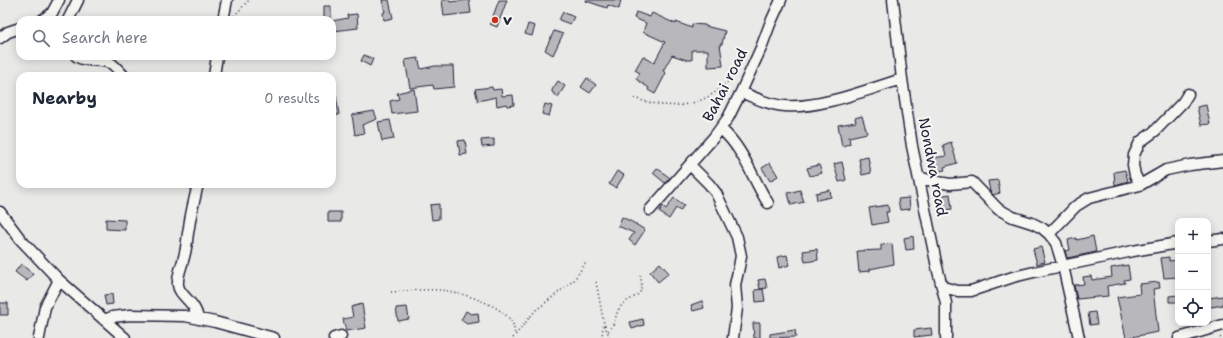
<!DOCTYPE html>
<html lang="en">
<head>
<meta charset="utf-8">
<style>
	:root { --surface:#fff; --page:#f6f6f7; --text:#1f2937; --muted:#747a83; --line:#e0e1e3 }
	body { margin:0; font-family:"Shantell Sans",sans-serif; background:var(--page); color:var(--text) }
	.controls { position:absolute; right:12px; bottom:12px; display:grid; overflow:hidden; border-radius:8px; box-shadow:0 2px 10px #0003 }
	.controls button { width:36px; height:36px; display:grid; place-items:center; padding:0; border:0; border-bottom:1px solid var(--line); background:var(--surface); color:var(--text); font:20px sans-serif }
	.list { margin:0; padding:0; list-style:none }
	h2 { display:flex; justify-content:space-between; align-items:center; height:52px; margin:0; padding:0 16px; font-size:17px }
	h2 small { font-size:13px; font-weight:400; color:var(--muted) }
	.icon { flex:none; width:22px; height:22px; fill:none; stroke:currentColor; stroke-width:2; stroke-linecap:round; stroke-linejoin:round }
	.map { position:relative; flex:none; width:1223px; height:338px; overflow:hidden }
	.search { position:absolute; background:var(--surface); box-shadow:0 2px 10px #0003; left:16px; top:16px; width:320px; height:44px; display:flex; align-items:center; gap:10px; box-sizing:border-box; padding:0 14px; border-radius:12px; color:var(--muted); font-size:15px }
	.panel { position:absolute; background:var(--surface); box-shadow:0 2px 10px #0003; left:16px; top:72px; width:320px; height:116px; border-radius:12px }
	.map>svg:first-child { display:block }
	.building { fill:#b8b8bc; stroke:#22223b }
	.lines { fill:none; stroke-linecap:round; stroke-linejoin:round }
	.minor-casing { stroke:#22223b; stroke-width:13 }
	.path { stroke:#22223b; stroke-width:1.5; stroke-dasharray:1 3; stroke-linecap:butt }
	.minor { stroke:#f6f6f2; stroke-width:10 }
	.poi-dot { fill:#c8321e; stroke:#f6f6f2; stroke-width:1.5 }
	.labels { text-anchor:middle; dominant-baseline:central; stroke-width:4; stroke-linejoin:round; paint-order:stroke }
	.poi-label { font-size:15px; font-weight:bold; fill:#22223b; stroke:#f6f6f2; text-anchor:start }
	.street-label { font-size:15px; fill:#22223b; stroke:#f6f6f2 }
</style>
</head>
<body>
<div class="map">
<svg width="1223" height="338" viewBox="0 0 1223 338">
	<rect width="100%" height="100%" fill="#e9e9e7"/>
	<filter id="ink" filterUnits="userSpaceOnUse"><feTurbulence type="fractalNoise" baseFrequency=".025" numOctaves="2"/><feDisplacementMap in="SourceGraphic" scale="8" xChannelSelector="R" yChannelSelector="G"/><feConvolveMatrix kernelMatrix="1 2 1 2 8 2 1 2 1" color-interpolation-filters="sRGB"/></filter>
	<g filter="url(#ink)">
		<!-- building -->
		<path class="building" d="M 382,0 L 389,0 L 393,18 L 384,20 L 383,13 L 385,12 Z
			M 442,0 L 450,0 L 450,2 L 469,0 L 471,13 L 444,16 Z
			M 499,0 L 507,0 L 497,27 L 490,24 Z
			M 586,0 L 621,0 L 619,9 L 608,5 L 607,8 L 586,1 Z
			M 324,6 L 331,6 L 331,20 L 324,20 Z
			M 563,12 L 574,17 L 570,24 L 559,20 Z
			M 636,12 L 650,17 L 652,13 L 676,24 L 676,22 L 692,28 L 692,24 L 705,25 L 705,26 L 725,31 L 722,44 L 720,44 L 723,66 L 708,67 L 708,50 L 692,50 L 692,60 L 687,60 L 672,55 L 663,71 L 666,73 L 655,94 L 648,90 L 649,88 L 636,79 L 640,73 L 635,70 L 643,56 L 654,63 L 665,42 L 643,32 L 646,23 L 634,18 Z
			M 357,14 L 358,28 L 333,31 L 332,21 L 348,18 L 347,15 Z
			M 528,24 L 535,26 L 532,36 L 525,34 Z
			M 554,31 L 563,34 L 553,55 L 545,50 Z
			M 364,55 L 373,59 L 370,66 L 361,61 Z
			M 418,58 L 421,69 L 435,66 L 453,66 L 454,87 L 434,89 L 433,85 L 410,88 L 405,60 Z
			M 587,78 L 596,85 L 590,93 L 581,87 Z
			M 558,81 L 565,86 L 558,97 L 552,92 L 552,90 Z
			M 492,87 L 493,90 L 501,89 L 502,96 L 513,95 L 514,105 L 507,106 L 506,104 L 497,106 L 496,97 L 478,101 L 475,89 Z
			M 414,89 L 417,111 L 392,114 L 390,101 L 399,99 L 397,93 Z
			M 332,95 L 336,95 L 339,115 L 332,116 Z
			M 545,104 L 552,106 L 549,116 L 542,114 Z
			M 1206,105 L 1210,124 L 1201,125 L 1197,107 Z
			M 374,111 L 377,119 L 362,125 L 364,133 L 355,135 L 352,115 Z
			M 862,116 L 867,133 L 849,137 L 850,144 L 842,146 L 838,125 L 856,122 L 855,118 Z
			M 390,120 L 394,139 L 382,141 L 378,122 Z
			M 494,139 L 494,146 L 482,147 L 481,140 Z
			M 465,140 L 467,154 L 460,155 L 458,141 Z
			M 951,142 L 957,163 L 944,167 L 945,170 L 935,172 L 933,158 L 946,156 L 943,145 Z
			M 868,157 L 871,173 L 862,175 L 859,159 Z
			M 842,162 L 846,180 L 839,182 L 834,164 Z
			M 770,163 L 778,176 L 770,181 L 762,168 Z
			M 819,165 L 822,173 L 810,176 L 807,168 Z
			M 657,168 L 670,178 L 665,183 L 653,173 Z
			M 1125,170 L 1128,181 L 1115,185 L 1114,172 Z
			M 617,171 L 624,175 L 616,188 L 609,184 Z
			M 998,180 L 1000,193 L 993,195 L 990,191 L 988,181 Z
			M 800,190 L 804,202 L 791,205 L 788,193 Z
			M 830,190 L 831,197 L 817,200 L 816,193 Z
			M 950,194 L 952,209 L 939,211 L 938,196 Z
			M 674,198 L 684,205 L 680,211 L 676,208 L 669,219 L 659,212 L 663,206 L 666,209 Z
			M 909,198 L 910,209 L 900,210 L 898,199 Z
			M 439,204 L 439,219 L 432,220 L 430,205 Z
			M 888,205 L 889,212 L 886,212 L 888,222 L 872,225 L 869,208 Z
			M 328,212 L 341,212 L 341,222 L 328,222 Z
			M 622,217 L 632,222 L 645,230 L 635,245 L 629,240 L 634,233 L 618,226 Z
			M 106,219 L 125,220 L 125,230 L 106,229 Z
			M 913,236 L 914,249 L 906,250 L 904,238 Z
			M 1093,236 L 1096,252 L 1067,258 L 1065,251 L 1070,250 L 1068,240 L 1076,238 L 1077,240 Z
			M 892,244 L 894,264 L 870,269 L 870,271 L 859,272 L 857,251 L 881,250 L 881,245 Z
			M 1041,247 L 1045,262 L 1037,264 L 1033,249 Z
			M 817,249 L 818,260 L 805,262 L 803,251 Z
			M 787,255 L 789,265 L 779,268 L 777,257 Z
			M 1169,257 L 1169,261 L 1178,260 L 1178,277 L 1164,278 L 1161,258 Z
			M 660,263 L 669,273 L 658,282 L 650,272 Z
			M 21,264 L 33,274 L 27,281 L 15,272 Z
			M 1128,265 L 1130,279 L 1124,280 L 1125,283 L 1107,286 L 1108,296 L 1077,299 L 1074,285 L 1084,284 L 1083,277 L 1091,276 L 1092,280 L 1112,277 L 1111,268 Z
			M 765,279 L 767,288 L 760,289 L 758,280 Z
			M 1159,282 L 1160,288 L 1153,289 L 1158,332 L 1126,338 L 1117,297 L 1140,294 L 1139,284 Z
			M 763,289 L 765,301 L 756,302 L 755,290 Z
			M 112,294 L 113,304 L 106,305 L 104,295 Z
			M 1178,295 L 1178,302 L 1169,302 L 1169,296 Z
			M 1223,296 L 1223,305 L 1211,307 L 1210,305 L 1208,306 L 1208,298 Z
			M 702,301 L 704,308 L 693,311 L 691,305 Z
			M 0,303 L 8,303 L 8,315 L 0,315 Z
			M 362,304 L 366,328 L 346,331 L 343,319 L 353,317 L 351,307 Z
			M 407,307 L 409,319 L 398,321 L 396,308 Z
			M 466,311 L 471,314 L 478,313 L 479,322 L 467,324 L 461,320 Z
			M 1095,312 L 1097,324 L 1090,325 L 1088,313 Z
			M 643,319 L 644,325 L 632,329 L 630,322 Z
			M 753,323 L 760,323 L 760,338 L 754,338 Z
			M 931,328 L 932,335 L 914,337 L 914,330 Z
			M 795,330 L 796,337 L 770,338 L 770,334 Z"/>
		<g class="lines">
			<!-- minor casing -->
			<g class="minor-casing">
				<path id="minor" d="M 893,0 L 902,79 L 912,146 L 937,267 L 946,303 L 946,338
					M 42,20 L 52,13 L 59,0
					M 68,20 L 78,0
					M 223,20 L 227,0
					M 0,38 L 8,32 L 20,28
					M 76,56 C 87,64 101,57 112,64 C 116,67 120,72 124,76
					M 214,76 L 217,56
					M 741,92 C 755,98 770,105 785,106 C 819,109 869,89 902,79
					M 721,129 C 744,149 752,178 768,203
					M 690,165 L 709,184 L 716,193 L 737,237 L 741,256 L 739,267 L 735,285 L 737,308 L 733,338
					M 919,177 L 932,181 L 950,184 L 972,182 L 998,209 L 1013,217 L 1032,223 L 1042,228 L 1049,234 L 1056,243 L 1063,266 L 1079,338
					M 198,184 C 195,198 191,212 189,227 C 187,237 187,247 184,257 C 182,266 177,275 178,285 C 179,296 196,302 198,319
					M 1140,185 L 1135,175 L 1133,165 L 1134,155 L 1140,142 L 1155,131 L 1183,102 L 1188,94
					M 650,210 L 714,137 L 728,118 L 741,92 L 761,48 L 770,24 L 781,0
					M 0,212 L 21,240 L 59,280 L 125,338
					M 1049,234 L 1076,206 L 1089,198 L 1140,185 L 1166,170 L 1190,165 L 1223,161
					M 1208,241 L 1223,239
					M 943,287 L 958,291 L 971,291 L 1013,277 L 1034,272 L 1133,251 L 1178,243
					M 104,320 L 112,317 L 130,315 L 185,316 L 215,322 L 274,338
					M 39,338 L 45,307 L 59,280
					M 334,338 L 341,336
					M 1179,338 L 1223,325"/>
			</g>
			<!-- path -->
			<path class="path" d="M 234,16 L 249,0
				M 634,98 C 663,108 691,110 717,91 C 725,85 731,78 739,73
				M 596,282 L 604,324 L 610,338
				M 391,292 C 407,291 424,289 440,290 C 461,292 500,304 512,322 C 514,325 514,330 515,334
				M 608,331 C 618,321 614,314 621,306 C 626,299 638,298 641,290 C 642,285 641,279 640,274
				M 513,338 L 535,311 L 574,280 L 586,262
				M 603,338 L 602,332 L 604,324
				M 1220,338 L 1223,336"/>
			<!-- minor -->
			<use href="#minor" class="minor"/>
		</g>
	</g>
	<!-- markers -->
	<circle class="poi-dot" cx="495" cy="20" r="4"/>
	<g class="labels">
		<!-- poi labels -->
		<g class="poi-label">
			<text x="503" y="20">v</text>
		</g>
		<!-- street labels -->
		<g class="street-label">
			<text transform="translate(725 85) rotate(-63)">Bahai road</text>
			<text transform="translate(933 167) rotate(79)">Nondwa road</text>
		</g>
	</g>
</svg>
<div class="controls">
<button>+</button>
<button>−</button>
<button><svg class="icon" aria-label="locate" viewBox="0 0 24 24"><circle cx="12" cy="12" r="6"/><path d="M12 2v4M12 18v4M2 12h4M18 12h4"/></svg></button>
</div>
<div class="search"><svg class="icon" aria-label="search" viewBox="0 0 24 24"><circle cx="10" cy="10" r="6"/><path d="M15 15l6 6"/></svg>Search here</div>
<section class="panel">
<h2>Nearby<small>0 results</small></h2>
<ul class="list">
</ul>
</section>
</div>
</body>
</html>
